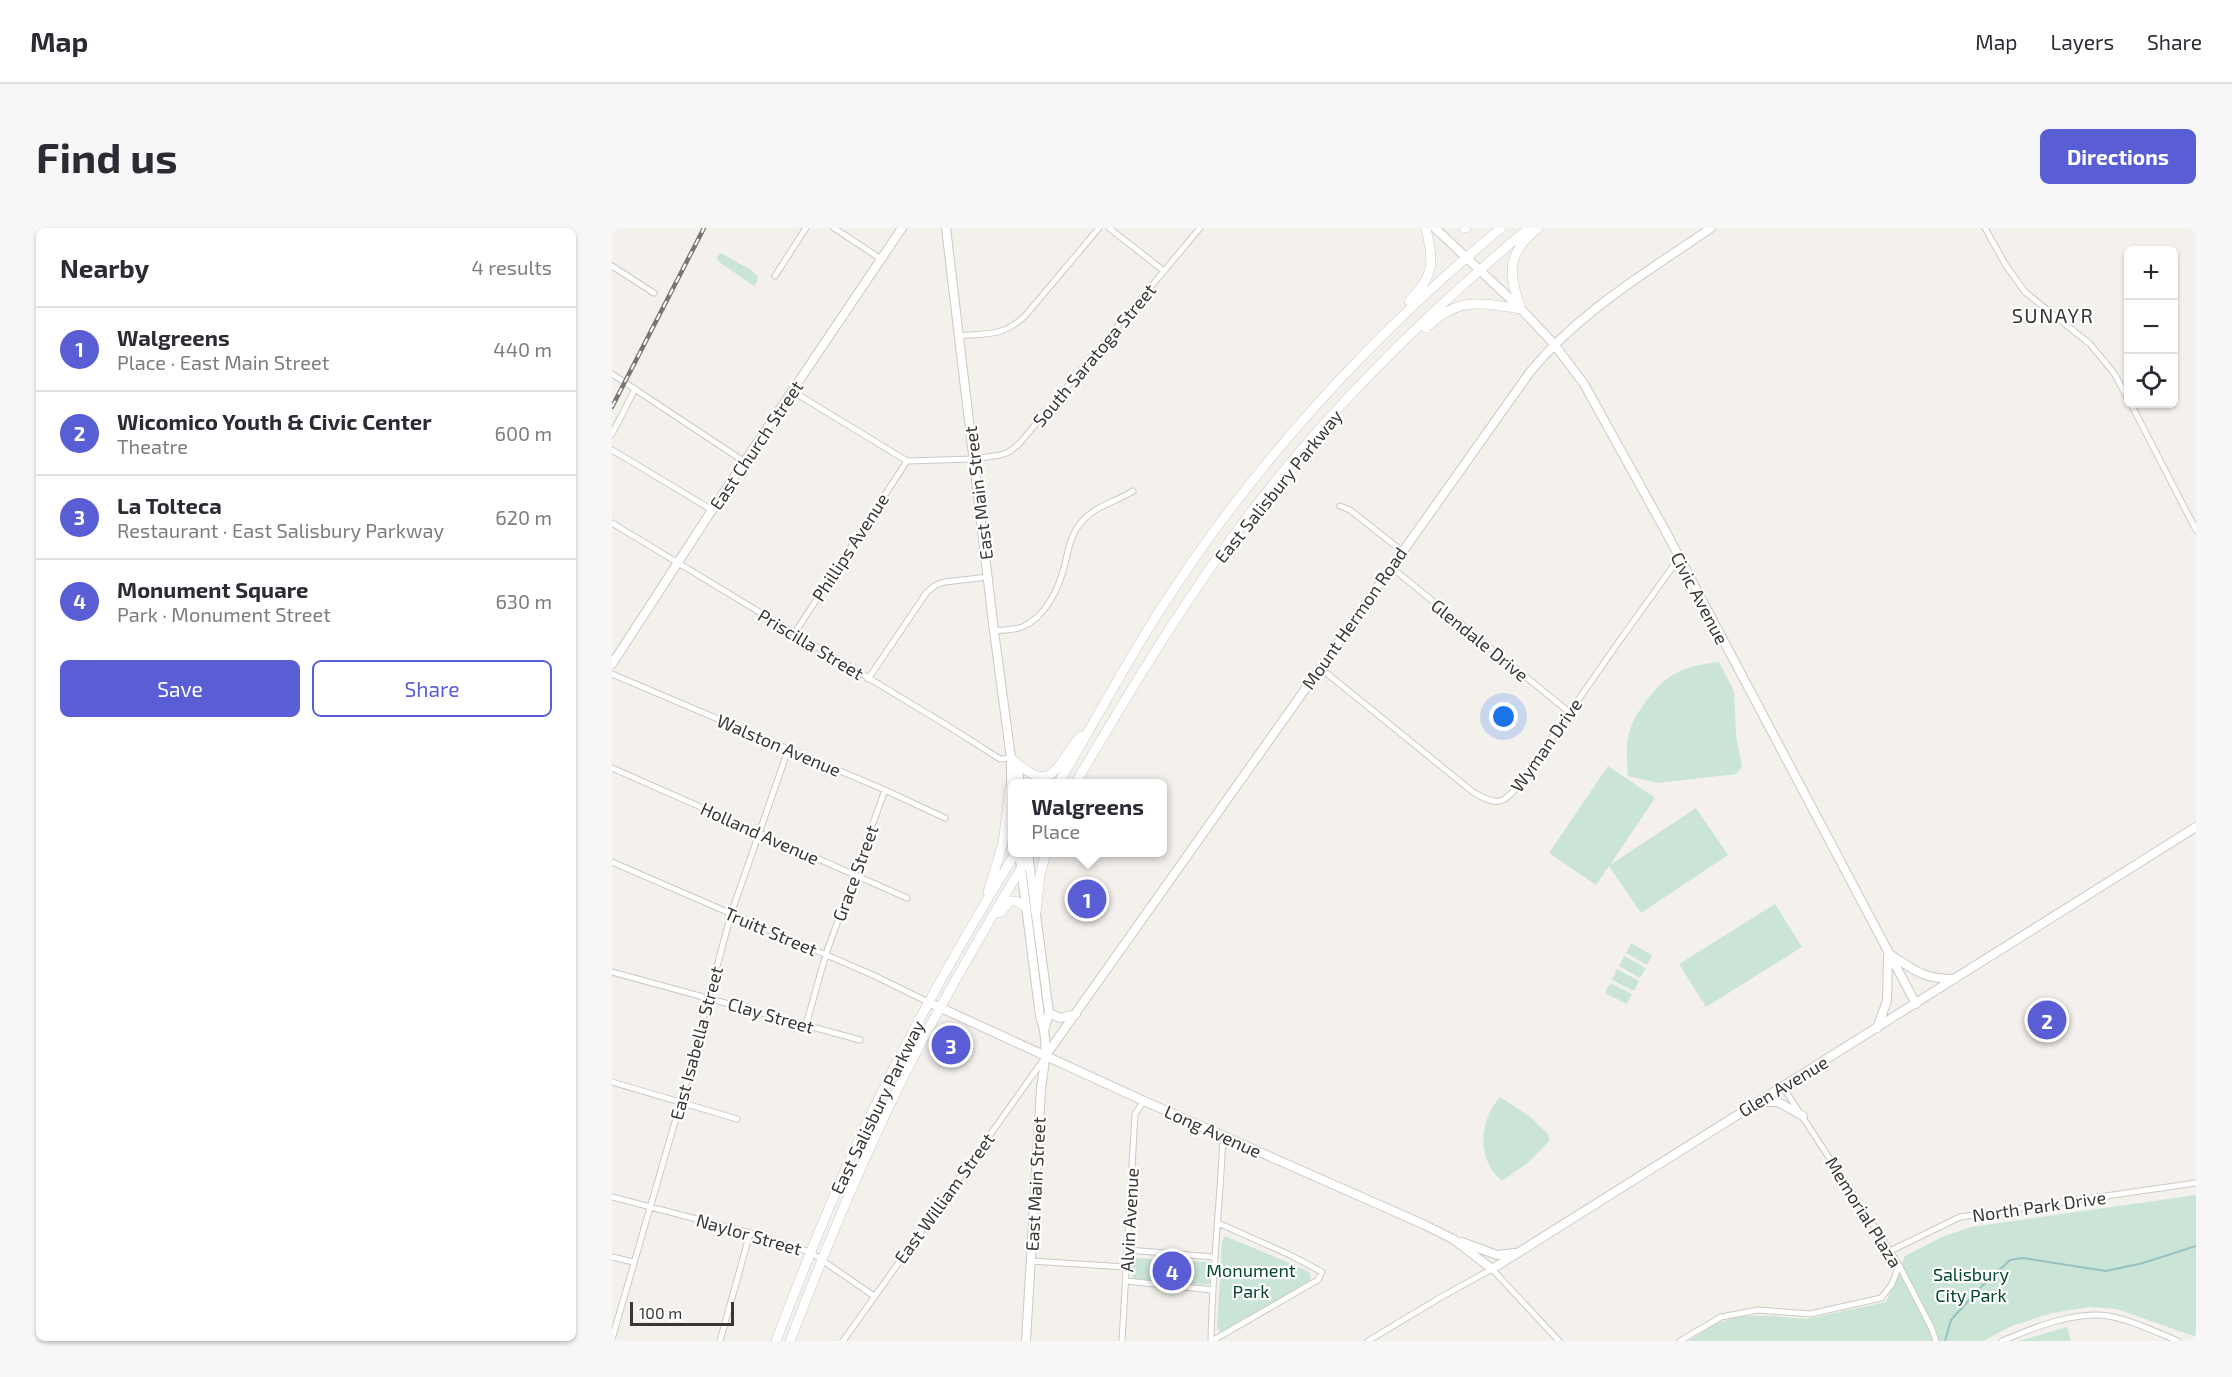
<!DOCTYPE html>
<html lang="en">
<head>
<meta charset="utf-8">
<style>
	:root { --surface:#fff; --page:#f7f7f7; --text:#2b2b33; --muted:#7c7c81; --line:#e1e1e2; --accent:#5a5ed5 }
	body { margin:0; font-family:"Exo 2",sans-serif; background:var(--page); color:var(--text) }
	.controls { position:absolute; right:18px; top:18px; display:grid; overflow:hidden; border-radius:9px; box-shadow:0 2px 4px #0004 }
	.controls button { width:54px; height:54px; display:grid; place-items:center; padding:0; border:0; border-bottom:2px solid var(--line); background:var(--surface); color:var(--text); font:30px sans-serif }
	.scale { position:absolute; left:18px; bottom:15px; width:104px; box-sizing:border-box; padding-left:6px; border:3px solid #383735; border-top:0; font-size:16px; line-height:21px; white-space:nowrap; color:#383735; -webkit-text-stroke:4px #fff; paint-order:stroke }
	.you { position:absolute; left:892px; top:489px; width:21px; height:21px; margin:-15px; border:4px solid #fff; border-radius:50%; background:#1a73e8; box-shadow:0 0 0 9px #1a73e833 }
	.badge { display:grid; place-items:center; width:39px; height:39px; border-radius:50%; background:var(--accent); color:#fff; font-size:20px; font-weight:700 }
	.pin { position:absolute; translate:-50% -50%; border:3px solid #fff; box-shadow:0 2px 6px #0006 }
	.popup { position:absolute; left:396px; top:551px; width:159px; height:78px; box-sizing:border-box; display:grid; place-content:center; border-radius:9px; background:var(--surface); filter:drop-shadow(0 2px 4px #0005); font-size:20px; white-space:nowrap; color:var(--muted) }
	.popup b { font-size:22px; color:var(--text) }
	.popup::after { content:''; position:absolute; left:50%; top:100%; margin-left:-12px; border:12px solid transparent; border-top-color:var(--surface) }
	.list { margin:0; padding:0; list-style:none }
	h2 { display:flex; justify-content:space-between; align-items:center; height:78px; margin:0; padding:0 24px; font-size:26px }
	h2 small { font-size:20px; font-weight:400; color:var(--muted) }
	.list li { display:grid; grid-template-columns:39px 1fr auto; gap:18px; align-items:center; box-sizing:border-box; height:84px; padding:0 24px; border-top:2px solid var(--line) }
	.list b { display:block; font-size:22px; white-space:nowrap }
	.list p { margin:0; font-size:20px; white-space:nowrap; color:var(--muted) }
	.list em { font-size:20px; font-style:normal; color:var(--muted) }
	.actions { display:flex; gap:12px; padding:18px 24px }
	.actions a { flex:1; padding:14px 0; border:2px solid var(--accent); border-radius:9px; text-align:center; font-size:21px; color:var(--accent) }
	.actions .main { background:var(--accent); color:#fff }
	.icon { flex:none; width:33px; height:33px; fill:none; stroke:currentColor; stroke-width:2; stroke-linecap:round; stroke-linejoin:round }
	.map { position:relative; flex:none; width:1584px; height:1113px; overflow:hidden; border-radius:9px }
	header { display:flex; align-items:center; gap:36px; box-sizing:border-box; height:84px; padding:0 30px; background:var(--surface); border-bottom:2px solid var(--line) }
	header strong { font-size:28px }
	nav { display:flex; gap:33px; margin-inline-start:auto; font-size:21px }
	.intro { display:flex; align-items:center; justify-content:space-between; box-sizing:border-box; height:144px; padding:0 36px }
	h1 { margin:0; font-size:42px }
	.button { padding:15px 27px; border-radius:9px; background:var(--accent); color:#fff; font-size:21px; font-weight:700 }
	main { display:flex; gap:36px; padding:0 36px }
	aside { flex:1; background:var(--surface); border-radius:9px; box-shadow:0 2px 4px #0004 }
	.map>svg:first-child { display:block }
	.green { fill:#cae5d5 }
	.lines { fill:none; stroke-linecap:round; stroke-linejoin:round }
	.stream { stroke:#96c2c3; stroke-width:2 }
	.street-casing { stroke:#ccc9c5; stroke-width:7 }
	.secondary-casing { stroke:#ccc9c5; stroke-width:10 }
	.primary-casing { stroke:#ccc9c5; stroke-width:10 }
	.street { stroke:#fff; stroke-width:5 }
	.secondary { stroke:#fff; stroke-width:8 }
	.primary { stroke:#fff; stroke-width:9 }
	.rail-casing { stroke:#787673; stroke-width:4.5 }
	.rail { stroke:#fff; stroke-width:2; stroke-dasharray:7; stroke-linecap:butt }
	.labels { text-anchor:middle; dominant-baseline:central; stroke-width:4.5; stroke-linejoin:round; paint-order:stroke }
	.street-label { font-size:18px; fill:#383735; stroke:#fff }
	.park-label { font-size:18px; fill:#05472d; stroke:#fff }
	.neighbourhood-label { font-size:20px; letter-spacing:1.5px; fill:#383735; stroke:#fff }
</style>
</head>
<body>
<header>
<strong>Map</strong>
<nav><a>Map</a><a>Layers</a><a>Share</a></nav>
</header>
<div class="intro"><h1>Find us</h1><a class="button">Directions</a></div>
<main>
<aside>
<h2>Nearby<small>4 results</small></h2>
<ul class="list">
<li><span class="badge">1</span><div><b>Walgreens</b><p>Place · East Main Street</p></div><em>440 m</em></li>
<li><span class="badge">2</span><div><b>Wicomico Youth &amp; Civic Center</b><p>Theatre</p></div><em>600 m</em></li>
<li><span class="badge">3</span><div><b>La Tolteca</b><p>Restaurant · East Salisbury Parkway</p></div><em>620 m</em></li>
<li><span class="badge">4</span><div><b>Monument Square</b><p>Park · Monument Street</p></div><em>630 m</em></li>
</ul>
<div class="actions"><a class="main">Save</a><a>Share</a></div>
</aside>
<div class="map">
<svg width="1584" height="1113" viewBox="0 0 1584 1113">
	<rect width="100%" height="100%" fill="#f4f1ed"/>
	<!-- green -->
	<path class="green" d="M 109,25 L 139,42 L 146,49 L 145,54 L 142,58 L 107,34 L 105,29 Z
		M 1107,434 L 1122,463 L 1124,507 L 1130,539 L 1124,546 L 1046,555 L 1016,548 C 1015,535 1014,522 1016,510 C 1018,497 1025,486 1032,476 C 1053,446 1071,438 1107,434 Z
		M 996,538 L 1043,570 L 998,637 L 1084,580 L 1116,627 L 1029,685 L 997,638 L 984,657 L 937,625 Z
		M 1163,676 L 1190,719 L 1094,779 L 1067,736 Z
		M 1019,715 L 1040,727 L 1035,737 L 1014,725 Z
		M 1012,728 L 1034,740 L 1028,750 L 1007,738 Z
		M 1005,741 L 1027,753 L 1022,763 L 1000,752 Z
		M 998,755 L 1020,766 L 1015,776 L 993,765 Z
		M 888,869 L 917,888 L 937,907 L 937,913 L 918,933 L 890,953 C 864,931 867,893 888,869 Z
		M 1584,967 L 1584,1109 L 1505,1081 L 1477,1079 L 1440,1085 L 1400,1098 L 1371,1113 L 1077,1113 L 1103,1096 L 1128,1088 L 1161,1088 L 1195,1091 L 1274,1074 L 1293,1028 L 1330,1009 L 1359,999 Z
		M 613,1008 L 696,1043 L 699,1049 L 698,1055 L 609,1105 L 605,1100 L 610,1013 Z
		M 525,1030 L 596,1034 L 600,1038 L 598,1054 L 595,1057 L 524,1053 L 520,1048 L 521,1033 Z
		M 1455,1099 L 1459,1113 L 1407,1113 Z"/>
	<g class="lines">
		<!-- stream -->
		<path class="stream" d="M 1333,1113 L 1339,1092 L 1367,1061 L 1398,1032 L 1411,1030 L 1494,1043 L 1531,1035 L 1584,1018"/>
		<!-- street casing -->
		<g class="street-casing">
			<path id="street" d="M 222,0 L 269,31
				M 497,0 L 552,43
				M 1373,0 L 1393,36 L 1413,64 L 1478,116 L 1502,145 L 1516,171
				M 0,38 L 42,65
				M 163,48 L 194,0
				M 347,108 C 376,105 390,109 413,88 L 487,0
				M 0,146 L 133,234
				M 180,163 L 295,233 L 361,231 L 389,227 L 397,224 L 407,216 L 588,0
				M 1519,176 L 1584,302
				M 0,206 L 23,161
				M 0,222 L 100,282
				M 728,278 L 738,282 L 790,323
				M 0,295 L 336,498 L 388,531 L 399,530
				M 779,339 L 957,484
				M 382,403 C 391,402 402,402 410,399 C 434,389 447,360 453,336 C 456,322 459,308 467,297 C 481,278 502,275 521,263
				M 182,406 L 295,233
				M 707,439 L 861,564 C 886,579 892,576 909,554 L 1008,412 L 1067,330
				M 0,446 L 273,562 L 333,590
				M 256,451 L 315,364 L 324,357 L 333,354 L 376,349
				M 0,540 L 295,670
				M 0,634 L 263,748 L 316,774
				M 0,744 L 248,812
				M 194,797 L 214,726 L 273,562
				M 0,854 L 125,891
				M 1171,859 L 1287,1037 L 1320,1101 L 1324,1113
				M 0,969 L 138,1005 L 198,1024 L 262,1068
				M 516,1022 L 602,1029
				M 1278,1023 L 1348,989 L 1584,955
				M 0,1029 L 21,1034
				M 419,1033 L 514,1039
				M 514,1053 L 600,1062
				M 0,1111 L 69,873 L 119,686 L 176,522
				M 108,1113 L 138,1005
				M 231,1113 L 432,831
				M 510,1113 L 523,886 L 532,873
				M 599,1113 C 600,1044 608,977 611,908
				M 600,1113 L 697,1057 L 706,1052 L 710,1044 L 678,1027 L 606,995
				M 756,1113 L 831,1068 L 880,1041 L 947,1113
				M 1068,1113 L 1109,1089 L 1146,1082 L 1198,1086 L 1269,1070 L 1280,1056 L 1287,1037
				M 1390,1113 C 1421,1100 1462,1083 1496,1088 C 1520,1092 1544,1104 1566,1113"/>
		</g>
		<!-- secondary casing -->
		<g class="secondary-casing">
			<path id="secondary" d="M 334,0 L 382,403 L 399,530 L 399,565
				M 823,0 L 909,81 L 942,116 L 972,156 L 1054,304 L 1304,776
				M 0,436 L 100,282 L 290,0
				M 401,533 L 406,541 L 408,556
				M 407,624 L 428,788 C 437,812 433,835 429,860 L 414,1113
				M 416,626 L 437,785 L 433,800
				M 1279,727 C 1305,744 1312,751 1343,751
				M 316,774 L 532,873 L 813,997 L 841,1011 L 880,1041 L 1584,599
				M 437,785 L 448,790 L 464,786
				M 1265,800 L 1275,773 L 1276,728
				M 434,827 L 918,144 C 968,83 1035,44 1099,0
				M 1148,874 L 1166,874 L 1191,888
				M 850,1014 L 885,1027 L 903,1025"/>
		</g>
		<!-- primary casing -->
		<g class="primary-casing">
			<path id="primary" d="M 852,0 L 854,0
				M 797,73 C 824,46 821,34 814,0
				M 814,100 C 846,68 868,75 909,81 C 896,45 894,26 926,0
				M 399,530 C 442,570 442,538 469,508
				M 446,556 C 481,497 513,436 550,379 C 642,236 759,108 889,0
				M 463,556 C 511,475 559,394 614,318 C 699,199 805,93 917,0
				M 376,664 L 391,615 L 398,561
				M 424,684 L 428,647 L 434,624
				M 388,685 L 398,673 L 404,673 L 414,679
				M 164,1113 C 192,1039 221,966 255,895 C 299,802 350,712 404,624
				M 178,1113 C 214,1019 252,927 297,838 C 335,765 376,694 419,624"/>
		</g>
		<!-- street -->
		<use href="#street" class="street"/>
		<!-- secondary -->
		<use href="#secondary" class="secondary"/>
		<!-- primary -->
		<use href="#primary" class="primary"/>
		<!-- rail casing -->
		<g class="rail-casing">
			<path id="rail" d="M 0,179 L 92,0"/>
		</g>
		<!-- rail -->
		<use href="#rail" class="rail"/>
	</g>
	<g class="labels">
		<!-- street labels -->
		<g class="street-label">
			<text transform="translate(482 127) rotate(-50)">South Saratoga Street</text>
			<text transform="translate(144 217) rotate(-56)">East Church Street</text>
			<text transform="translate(666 258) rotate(-51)">East Salisbury Parkway</text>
			<text transform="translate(366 265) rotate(-97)">East Main Street</text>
			<text transform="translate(238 319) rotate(-57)">Phillips Avenue</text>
			<text transform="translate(1088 370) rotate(62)">Civic Avenue</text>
			<text transform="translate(742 390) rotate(-55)">Mount Hermon Road</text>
			<text transform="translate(868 412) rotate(39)">Glendale Drive</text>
			<text transform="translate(199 416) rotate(31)">Priscilla Street</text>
			<text transform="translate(167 517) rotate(23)">Walston Avenue</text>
			<text transform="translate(934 517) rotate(-55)">Wyman Drive</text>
			<text transform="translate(148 605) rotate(24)">Holland Avenue</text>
			<text transform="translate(243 645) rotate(-70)">Grace Street</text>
			<text transform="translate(159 703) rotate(23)">Truitt Street</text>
			<text transform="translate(159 787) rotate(16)">Clay Street</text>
			<text transform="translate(84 815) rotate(-75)">East Isabella Street</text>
			<text transform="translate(1171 858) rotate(-31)">Glen Avenue</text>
			<text transform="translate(265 879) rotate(-64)">East Salisbury Parkway</text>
			<text transform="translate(601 903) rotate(24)">Long Avenue</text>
			<text transform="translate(423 956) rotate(-87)">East Main Street</text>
			<text transform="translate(332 970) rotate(-54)">East William Street</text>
			<text transform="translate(1427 978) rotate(-8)">North Park Drive</text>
			<text transform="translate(1252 984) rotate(58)">Memorial Plaza</text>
			<text transform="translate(517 992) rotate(-87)">Alvin Avenue</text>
			<text transform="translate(137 1006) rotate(16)">Naylor Street</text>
		</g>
		<!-- park labels -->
		<g class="park-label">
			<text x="639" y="1042">Monument<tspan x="639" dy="21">Park</tspan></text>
			<text x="1359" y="1046">Salisbury<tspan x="1359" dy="21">City Park</tspan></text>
		</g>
		<!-- neighbourhood labels -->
		<g class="neighbourhood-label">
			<text x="1441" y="87">SUNAYR</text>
		</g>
	</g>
</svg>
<div class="controls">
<button>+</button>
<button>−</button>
<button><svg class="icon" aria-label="locate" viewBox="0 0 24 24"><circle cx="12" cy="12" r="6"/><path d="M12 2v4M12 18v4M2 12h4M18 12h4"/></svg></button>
</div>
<div class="scale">100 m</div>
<div class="you"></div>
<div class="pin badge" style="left:475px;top:671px">1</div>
<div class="popup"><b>Walgreens</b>Place</div>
<div class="pin badge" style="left:1435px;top:792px">2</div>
<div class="pin badge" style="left:339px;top:817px">3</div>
<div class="pin badge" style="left:560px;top:1043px">4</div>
</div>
</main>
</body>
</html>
